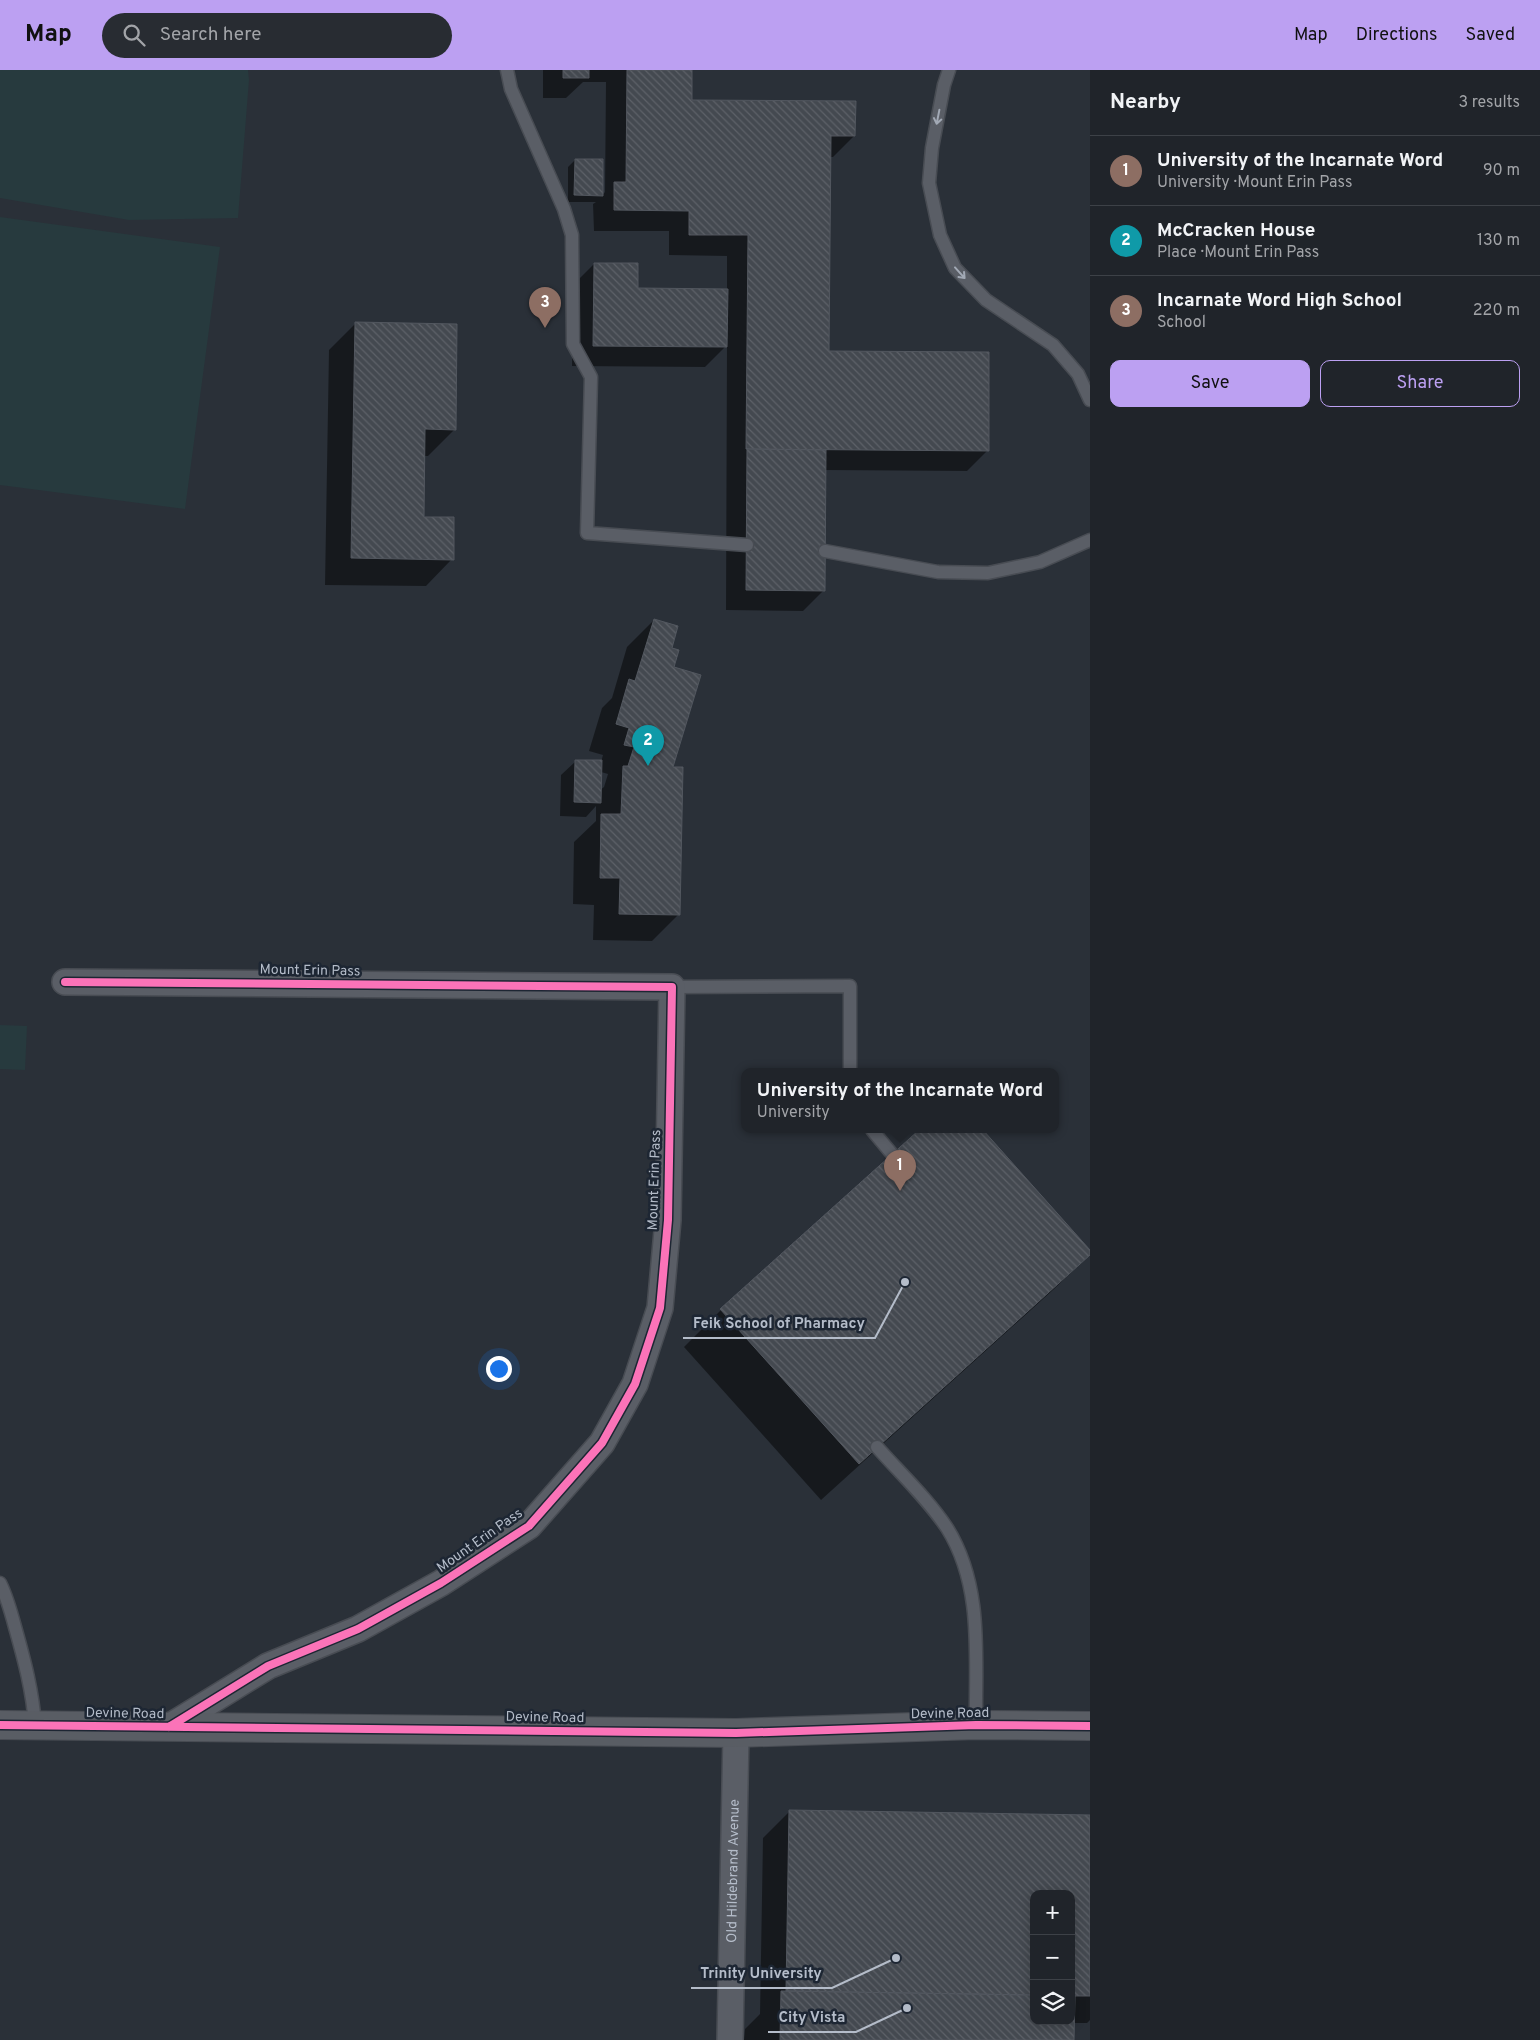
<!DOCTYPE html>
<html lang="en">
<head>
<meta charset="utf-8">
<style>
	:root { --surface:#20242a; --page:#282c32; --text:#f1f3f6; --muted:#a2a4a8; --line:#3d4147; --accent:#bca0f2 }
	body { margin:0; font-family:Overpass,sans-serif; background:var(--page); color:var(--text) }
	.controls { position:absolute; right:15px; bottom:15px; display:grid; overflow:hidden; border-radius:10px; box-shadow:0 2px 12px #0003 }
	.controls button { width:45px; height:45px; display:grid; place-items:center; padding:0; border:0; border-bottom:1px solid var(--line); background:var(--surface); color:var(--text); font:25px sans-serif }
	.you { position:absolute; left:498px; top:1298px; width:18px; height:18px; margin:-12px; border:4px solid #fff; border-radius:50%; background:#1a73e8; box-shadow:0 0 0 8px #1a73e833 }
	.badge { display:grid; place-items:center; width:32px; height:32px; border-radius:50%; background:var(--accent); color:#fff; font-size:16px; font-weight:700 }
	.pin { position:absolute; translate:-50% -41px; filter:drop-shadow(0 1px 2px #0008) }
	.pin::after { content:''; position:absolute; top:26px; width:18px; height:15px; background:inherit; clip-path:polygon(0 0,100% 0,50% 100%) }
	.popup { position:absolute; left:741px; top:998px; width:318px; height:65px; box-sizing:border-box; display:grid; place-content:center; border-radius:10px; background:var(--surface); filter:drop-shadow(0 1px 4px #0005); font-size:16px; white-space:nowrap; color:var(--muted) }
	.popup b { font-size:19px; color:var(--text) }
	.popup::after { content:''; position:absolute; left:50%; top:100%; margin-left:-10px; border:10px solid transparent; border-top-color:var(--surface) }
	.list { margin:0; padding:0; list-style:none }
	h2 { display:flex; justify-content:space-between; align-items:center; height:65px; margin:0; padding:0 20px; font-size:21px }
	h2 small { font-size:16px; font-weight:400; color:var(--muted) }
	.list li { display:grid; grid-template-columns:32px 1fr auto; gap:15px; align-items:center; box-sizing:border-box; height:70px; padding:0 20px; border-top:1px solid var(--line) }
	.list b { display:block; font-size:19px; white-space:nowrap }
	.list p { margin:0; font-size:16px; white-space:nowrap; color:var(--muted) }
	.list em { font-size:16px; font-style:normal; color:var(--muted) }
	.actions { display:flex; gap:10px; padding:15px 20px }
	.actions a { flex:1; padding:11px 0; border:1px solid var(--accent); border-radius:10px; text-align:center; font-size:18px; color:var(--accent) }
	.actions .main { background:var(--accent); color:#111 }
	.icon { flex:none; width:28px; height:28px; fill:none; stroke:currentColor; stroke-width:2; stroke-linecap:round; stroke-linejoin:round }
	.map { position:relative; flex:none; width:1090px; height:1970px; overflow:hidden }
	header { display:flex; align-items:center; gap:30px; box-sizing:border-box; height:70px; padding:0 25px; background:var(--accent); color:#111 }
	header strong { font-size:24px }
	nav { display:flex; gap:28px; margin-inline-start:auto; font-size:18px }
	.search { width:350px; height:45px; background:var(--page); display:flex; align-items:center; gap:12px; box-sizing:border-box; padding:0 18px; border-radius:28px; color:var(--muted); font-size:19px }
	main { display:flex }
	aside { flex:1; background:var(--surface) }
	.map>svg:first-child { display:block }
	.pitch { fill:#273a3e }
	.shadow { fill:#0007; fill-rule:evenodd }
	.building { fill:url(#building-back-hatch); stroke:#52575f }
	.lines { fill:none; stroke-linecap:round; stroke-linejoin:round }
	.lane-casing { stroke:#484c53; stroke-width:15 }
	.street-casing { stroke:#484c53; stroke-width:28 }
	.secondary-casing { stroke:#484c53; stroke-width:30 }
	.lane { stroke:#5a5e66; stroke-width:12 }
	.street { stroke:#5a5e66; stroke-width:25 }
	.secondary { stroke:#595d64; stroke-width:28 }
	.cycleway-casing { stroke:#1d2633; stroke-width:11 }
	.cycleway { stroke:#fb73b8; stroke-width:8 }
	.oneway { stroke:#a2a9b5 }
	.labels { text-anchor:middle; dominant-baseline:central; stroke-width:5; stroke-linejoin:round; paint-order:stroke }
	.street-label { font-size:14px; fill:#b4bcc9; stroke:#1d2633 }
	.leader { fill:none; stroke:#b4bcc9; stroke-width:2 }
	.callout-dot { fill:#b4bcc9; stroke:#1d2633; stroke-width:2 }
	.callout-label { font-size:15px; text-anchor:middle; font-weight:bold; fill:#b4bcc9; stroke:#1d2633; stroke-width:5; stroke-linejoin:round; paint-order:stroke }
</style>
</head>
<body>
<header>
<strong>Map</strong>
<div class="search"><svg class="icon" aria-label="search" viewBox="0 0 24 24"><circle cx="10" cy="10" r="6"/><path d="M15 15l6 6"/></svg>Search here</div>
<nav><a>Map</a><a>Directions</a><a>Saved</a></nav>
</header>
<main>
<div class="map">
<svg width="1090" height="1970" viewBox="0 0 1090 1970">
	<defs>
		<pattern id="building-back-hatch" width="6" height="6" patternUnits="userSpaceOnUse" patternTransform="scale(1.25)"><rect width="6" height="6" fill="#444950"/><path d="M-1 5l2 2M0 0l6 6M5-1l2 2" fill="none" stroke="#5d6168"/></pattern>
	</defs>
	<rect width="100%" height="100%" fill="#2a3038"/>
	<!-- pitch -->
	<path class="pitch" d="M 0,0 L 248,0 L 249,10 L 238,148 L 129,150 L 0,128 Z
		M 0,147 L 220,177 L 185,439 L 0,415 Z
		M 0,955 L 27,956 L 25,1000 L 0,999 Z"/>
	<!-- shadow -->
	<path class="shadow" d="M 543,0 L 691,0 L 690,32 L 854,66 L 833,87 L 829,87 L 828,282 L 988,380 L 967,401 L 824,400 L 824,520 L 803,541 L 726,540 L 727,275 L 705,297 L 572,296 L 573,215 L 594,194 L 636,219 L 727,220 L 727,186 L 669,185 L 669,161 L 594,161 L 593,134 L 596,132 L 568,132 L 568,97 L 575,90 L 602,90 L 602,126 L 605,122 L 606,12 L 583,12 L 566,28 L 543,28 Z
		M 355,254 L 455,359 L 428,386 L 423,386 L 422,448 L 452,489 L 426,516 L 325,515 L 329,280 Z
		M 654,550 L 670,579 L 673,598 L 671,698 L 679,844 L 652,871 L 593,870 L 594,835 L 573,834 L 574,772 L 596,751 L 596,736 L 586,747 L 560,746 L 561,705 L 576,691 L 601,692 L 603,685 L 589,681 L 602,638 L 612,628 L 627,577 ZM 601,702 L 608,704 L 604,717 L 600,720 Z
		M 921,1060 L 981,1060 L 1090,1184 L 1054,1219 L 821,1430 L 684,1277 L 721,1240 Z
		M 790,1741 L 1090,1746 L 1090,1950 L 1087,1953 L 1073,1953 L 1073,1970 L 744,1970 L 745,1959 L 760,1944 L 763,1768 ZM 1034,1824 L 1071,1824 L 1071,1951 L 1034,1951 Z"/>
	<!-- building -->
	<path class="building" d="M 563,0 L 589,0 L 589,8 L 563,8 Z
		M 627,0 L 692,0 L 692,30 L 856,31 L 855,66 L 831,66 L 829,281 L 989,282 L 989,381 L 746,379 L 748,165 L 689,165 L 689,141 L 614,140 L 614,112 L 626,112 Z
		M 575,89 L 603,89 L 603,126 L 574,125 Z
		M 594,193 L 638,193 L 638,218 L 728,219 L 727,277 L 593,276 Z
		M 355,252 L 457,254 L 456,360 L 425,359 L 424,447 L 454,447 L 454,490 L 351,488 Z
		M 747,379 L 826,380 L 825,521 L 746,520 Z
		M 654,549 L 678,556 L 672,578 L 679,580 L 674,597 L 701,605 L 673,697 L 683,697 L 680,845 L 619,844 L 620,808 L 600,808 L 601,744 L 621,744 L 623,696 L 628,696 L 634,677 L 624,675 L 629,658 L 616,654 L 629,609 L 635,611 Z
		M 575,690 L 602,690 L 601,733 L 574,732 Z
		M 919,1060 L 983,1060 L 1090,1180 L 1090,1185 L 859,1394 L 720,1239 Z
		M 789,1740 L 1090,1745 L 1090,1926 L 1071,1926 L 1071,1824 L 1034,1824 L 1034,1925 L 786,1921 Z
		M 781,1921 L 1034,1925 L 1034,1951 L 1071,1951 L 1071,1926 L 1075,1926 L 1074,1970 L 780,1970 Z"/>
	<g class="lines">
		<!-- lane casing -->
		<g class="lane-casing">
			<path id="lane" d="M 507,0 L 511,19 L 564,139 L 572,165 L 573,274 L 591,307 L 587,463 L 747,475
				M 949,0 L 944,15 L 932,78 L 929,113 L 940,165 L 955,198 L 986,230 L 1053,275 L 1078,304 L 1090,330
				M 825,481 L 938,502 L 988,503 L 1040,492 L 1090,470
				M 672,917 L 850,916 L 850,1002
				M 872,1060 L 892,1084
				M 877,1377 C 900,1403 928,1429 947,1458 C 984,1517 975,1589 976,1655
				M 0,1513 C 7,1527 11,1542 15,1557 C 24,1589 33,1622 35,1656"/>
		</g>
		<!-- street casing -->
		<g class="street-casing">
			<g id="street">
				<path d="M 65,912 L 672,917 L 668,1150 L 660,1238 L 635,1314 L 602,1373 L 529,1456 L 441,1513 L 358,1559 L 268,1596 L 169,1657"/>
				<path id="s1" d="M 730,1970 L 736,1663"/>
			</g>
		</g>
		<!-- secondary casing -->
		<g class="secondary-casing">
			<path id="secondary" d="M 0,1655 L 736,1663 L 976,1655 L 1090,1656"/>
		</g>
		<!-- lane -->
		<use href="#lane" class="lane"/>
		<!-- street -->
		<use href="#street" class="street"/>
		<!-- secondary -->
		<use href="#secondary" class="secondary"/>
		<!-- cycleway casing -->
		<g class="cycleway-casing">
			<path id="cycleway" d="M 65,912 L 672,917 L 668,1150 L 660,1238 L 635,1314 L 602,1373 L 529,1456 L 441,1513 L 358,1559 L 268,1596 L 169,1657
				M 0,1655 L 736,1663 L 976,1655 L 1090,1656"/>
		</g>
		<!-- cycleway -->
		<use href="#cycleway" class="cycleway"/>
	</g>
	<!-- one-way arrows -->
	<defs><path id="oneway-shaft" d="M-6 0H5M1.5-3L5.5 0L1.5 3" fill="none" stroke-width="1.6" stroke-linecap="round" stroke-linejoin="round" transform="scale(1.25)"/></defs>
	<g class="oneway">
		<use href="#oneway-shaft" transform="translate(938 47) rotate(101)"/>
		<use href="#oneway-shaft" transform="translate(960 203) rotate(48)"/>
	</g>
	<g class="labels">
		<!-- street labels -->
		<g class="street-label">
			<text transform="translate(310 901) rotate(1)">Mount Erin Pass</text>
			<text transform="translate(655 1110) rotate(-88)">Mount Erin Pass</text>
			<text transform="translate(480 1471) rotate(-35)">Mount Erin Pass</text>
			<text transform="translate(125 1644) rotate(1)">Devine Road</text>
			<text transform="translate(950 1644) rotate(-1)">Devine Road</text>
			<text transform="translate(545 1648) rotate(1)">Devine Road</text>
			<text stroke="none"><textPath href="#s1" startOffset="169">Old Hildebrand Avenue</textPath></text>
		</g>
	</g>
	<!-- callouts -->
	<path class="leader" d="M905 1212L875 1268H683M896 1888L832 1918H691M907 1938L856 1962H768"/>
	<g class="callout-dot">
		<circle cx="905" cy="1212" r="5"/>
		<circle cx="896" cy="1888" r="5"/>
		<circle cx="907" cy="1938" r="5"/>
	</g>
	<g class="callout-label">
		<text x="779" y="1258">Feik School of Pharmacy</text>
		<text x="761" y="1908">Trinity University</text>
		<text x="812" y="1952">City Vista</text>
	</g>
</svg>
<div class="controls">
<button>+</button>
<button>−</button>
<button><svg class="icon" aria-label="layers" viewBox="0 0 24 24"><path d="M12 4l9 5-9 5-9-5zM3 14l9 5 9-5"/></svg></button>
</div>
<div class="you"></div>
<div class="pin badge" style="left:900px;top:1121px;background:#8d6e63">1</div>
<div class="popup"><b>University of the Incarnate Word</b>University</div>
<div class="pin badge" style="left:648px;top:696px;background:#0f9aa8">2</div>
<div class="pin badge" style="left:545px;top:258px;background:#8d6e63">3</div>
</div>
<aside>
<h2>Nearby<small>3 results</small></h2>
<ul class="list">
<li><span class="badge" style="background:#8d6e63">1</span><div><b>University of the Incarnate Word</b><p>University · Mount Erin Pass</p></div><em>90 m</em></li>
<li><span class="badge" style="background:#0f9aa8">2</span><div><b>McCracken House</b><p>Place · Mount Erin Pass</p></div><em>130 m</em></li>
<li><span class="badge" style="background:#8d6e63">3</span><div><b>Incarnate Word High School</b><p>School</p></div><em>220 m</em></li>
</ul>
<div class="actions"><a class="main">Save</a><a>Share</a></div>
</aside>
</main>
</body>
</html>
